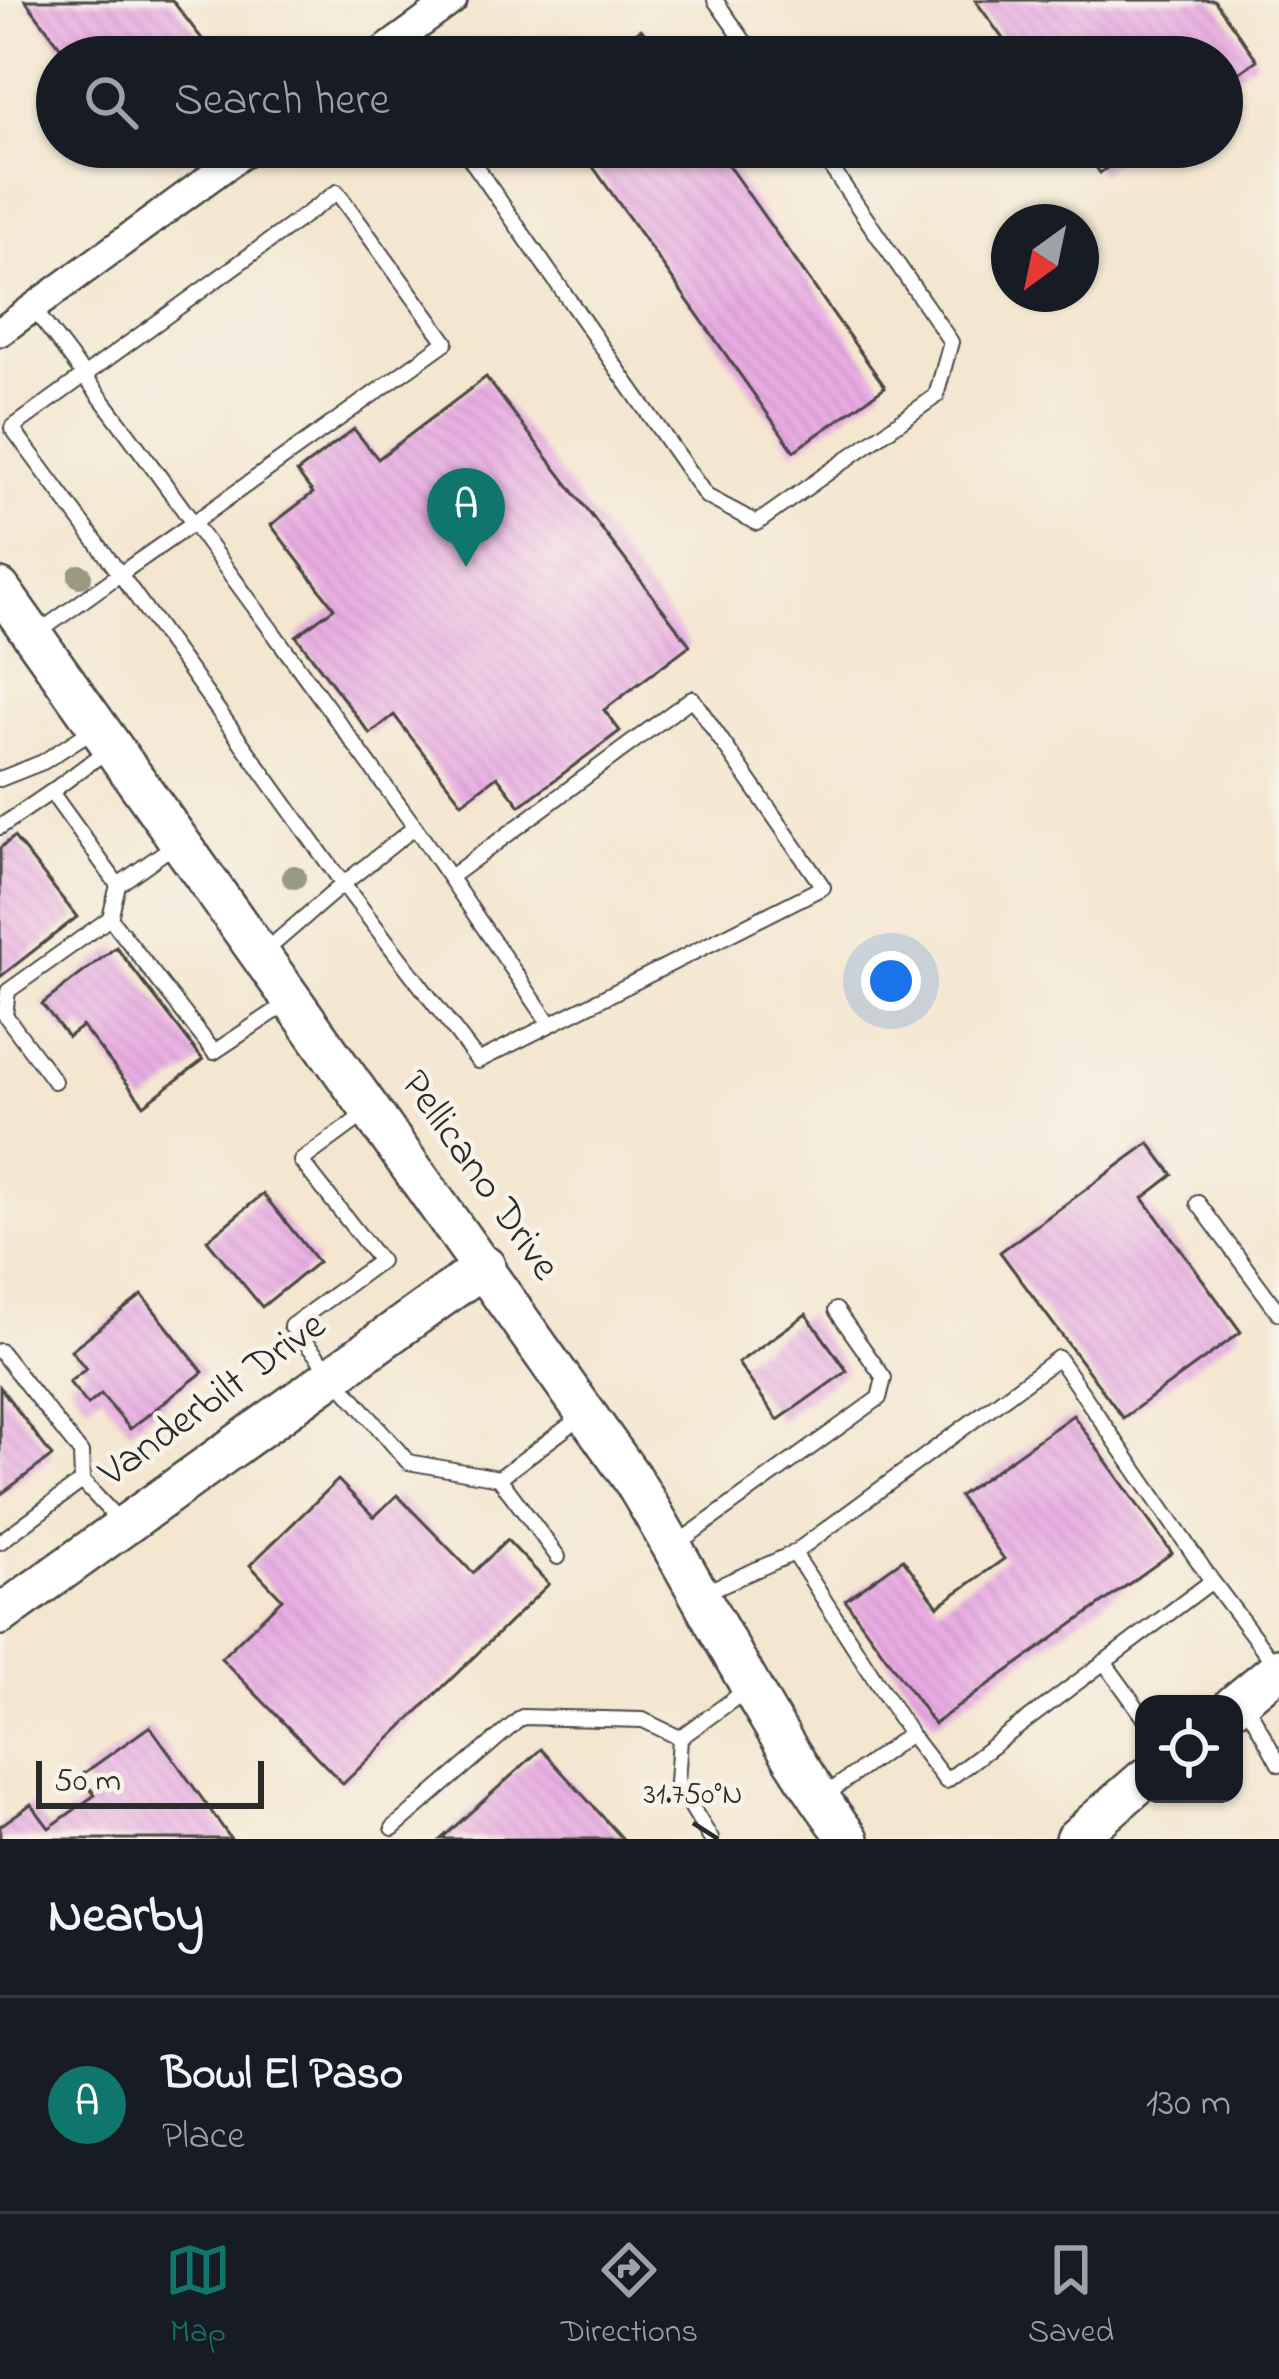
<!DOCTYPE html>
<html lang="en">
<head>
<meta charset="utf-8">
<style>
	:root { --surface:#171b24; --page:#242831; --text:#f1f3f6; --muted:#9ea1a6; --line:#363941; --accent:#0f766e }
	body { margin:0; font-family:"Indie Flower",sans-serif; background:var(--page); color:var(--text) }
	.controls { position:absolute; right:36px; bottom:36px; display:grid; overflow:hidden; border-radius:24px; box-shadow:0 3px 9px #0004 }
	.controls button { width:108px; height:108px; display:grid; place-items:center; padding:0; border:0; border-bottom:3px solid var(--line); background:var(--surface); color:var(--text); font:60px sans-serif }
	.compass { position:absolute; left:991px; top:204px; width:108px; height:108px; border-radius:50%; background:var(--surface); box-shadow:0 3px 9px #0004; rotate:213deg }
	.scale { position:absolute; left:36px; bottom:30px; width:228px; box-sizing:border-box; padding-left:12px; border:6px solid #2b2b2b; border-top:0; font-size:33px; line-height:42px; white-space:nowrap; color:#2b2b2b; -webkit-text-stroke:9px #f7f3e8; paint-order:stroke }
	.you { position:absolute; left:891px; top:981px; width:42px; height:42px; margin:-30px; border:9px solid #fff; border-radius:50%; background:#1a73e8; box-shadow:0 0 0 18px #1a73e833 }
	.badge { display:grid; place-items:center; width:78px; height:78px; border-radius:50%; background:var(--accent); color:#fff; font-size:39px; font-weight:700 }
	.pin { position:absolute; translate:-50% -99px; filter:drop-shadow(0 3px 6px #0008) }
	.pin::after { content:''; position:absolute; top:63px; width:42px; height:36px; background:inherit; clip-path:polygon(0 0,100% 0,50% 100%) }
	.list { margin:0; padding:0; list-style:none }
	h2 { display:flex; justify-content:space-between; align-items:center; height:156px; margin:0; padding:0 48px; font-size:51px }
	h2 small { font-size:39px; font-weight:400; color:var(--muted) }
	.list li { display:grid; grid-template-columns:78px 1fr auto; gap:36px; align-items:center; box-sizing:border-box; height:216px; padding:0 48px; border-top:3px solid var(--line) }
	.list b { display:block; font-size:45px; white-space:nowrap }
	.list p { margin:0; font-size:39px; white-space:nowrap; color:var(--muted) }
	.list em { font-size:39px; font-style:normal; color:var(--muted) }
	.icon { flex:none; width:66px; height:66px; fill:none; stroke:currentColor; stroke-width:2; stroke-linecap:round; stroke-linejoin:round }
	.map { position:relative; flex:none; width:1279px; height:1839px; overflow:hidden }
	.search { position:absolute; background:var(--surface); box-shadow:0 3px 9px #0004; left:36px; right:36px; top:36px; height:132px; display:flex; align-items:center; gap:30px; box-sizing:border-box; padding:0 42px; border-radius:66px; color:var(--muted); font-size:45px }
	.sheet { height:372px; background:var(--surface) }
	nav { display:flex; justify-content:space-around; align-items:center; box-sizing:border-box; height:168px; border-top:3px solid var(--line); background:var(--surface); font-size:33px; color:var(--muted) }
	nav a { display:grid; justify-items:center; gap:6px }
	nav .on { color:var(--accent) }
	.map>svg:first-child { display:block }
	.building { fill:url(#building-back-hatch) }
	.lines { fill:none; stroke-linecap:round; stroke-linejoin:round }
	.lane-casing { stroke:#494744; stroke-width:18 }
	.street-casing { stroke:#494744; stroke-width:32 }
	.secondary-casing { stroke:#494744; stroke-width:44 }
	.lane { stroke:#fff; stroke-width:14 }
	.street { stroke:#fff; stroke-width:27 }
	.secondary { stroke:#fff; stroke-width:39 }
	.tree { fill:#9a9981 }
	.ticks { fill:none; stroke:#2b2b2b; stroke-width:4.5 }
	.labels { text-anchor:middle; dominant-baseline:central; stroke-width:9; stroke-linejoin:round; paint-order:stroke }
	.street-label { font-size:42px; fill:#2b2b2b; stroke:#f7f3e8 }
	.ticks-label { font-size:30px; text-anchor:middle; fill:#2b2b2b; stroke:#f7f3e8; stroke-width:9; stroke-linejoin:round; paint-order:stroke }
</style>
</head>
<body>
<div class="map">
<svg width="1279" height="1839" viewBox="0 0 1279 1839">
	<defs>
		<pattern id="building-back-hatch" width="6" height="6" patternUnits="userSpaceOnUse" patternTransform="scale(3)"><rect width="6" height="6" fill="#e9ace3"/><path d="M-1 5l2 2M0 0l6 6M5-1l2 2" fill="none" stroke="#c894c3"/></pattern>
	</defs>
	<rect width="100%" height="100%" fill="#f7f3e8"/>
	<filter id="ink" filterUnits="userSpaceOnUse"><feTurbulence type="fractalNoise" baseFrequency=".00833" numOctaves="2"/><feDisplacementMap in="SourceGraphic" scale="24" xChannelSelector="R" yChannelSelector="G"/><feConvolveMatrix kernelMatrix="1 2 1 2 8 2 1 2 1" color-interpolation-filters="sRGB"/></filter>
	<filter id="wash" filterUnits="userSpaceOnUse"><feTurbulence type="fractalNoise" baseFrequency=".004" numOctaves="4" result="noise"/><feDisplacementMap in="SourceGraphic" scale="48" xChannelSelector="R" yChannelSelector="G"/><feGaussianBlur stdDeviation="2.7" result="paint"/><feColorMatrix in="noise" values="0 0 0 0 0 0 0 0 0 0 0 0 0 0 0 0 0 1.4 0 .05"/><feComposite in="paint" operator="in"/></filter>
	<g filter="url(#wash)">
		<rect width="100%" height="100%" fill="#f4e6cf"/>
		<g id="blocks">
			<!-- building -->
			<path class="building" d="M 25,0 L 172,0 L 216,57 L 68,57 Z
				M 975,0 L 1214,0 L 1257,60 L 1222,85 L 1222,57 L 1016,57 Z
				M 641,29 L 662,57 L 602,57 Z
				M 579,147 L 715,147 L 885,387 L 794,451 Z
				M 1082,147 L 1136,147 L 1100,173 Z
				M 486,377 L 690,645 L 604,710 L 620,731 L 520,806 L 497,776 L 462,803 L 394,715 L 370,734 L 296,636 L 334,608 L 271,525 L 313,493 L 297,472 L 354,429 L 378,459 Z
				M 14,837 L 77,917 L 0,977 L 0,848 Z
				M 116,947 L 203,1060 L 144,1105 L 82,1026 L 68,1037 L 42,1004 Z
				M 1149,1143 L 1173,1175 L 1143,1198 L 1241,1332 L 1123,1418 L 1000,1252 Z
				M 263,1194 L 318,1262 L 262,1307 L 207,1240 Z
				M 142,1295 L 203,1372 L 130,1429 L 101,1394 L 88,1405 L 69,1382 L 86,1369 L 71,1350 Z
				M 806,1314 L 847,1371 L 778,1420 L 738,1363 Z
				M 0,1387 L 52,1456 L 0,1495 Z
				M 1073,1415 L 1172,1553 L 934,1724 L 845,1600 L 903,1559 L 938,1606 L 1004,1559 L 959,1496 Z
				M 338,1480 L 374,1517 L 397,1495 L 473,1573 L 507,1540 L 549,1584 L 343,1784 L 221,1658 L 282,1599 L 250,1565 Z
				M 150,1726 L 231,1839 L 0,1839 L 0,1826 L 31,1804 L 49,1828 L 95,1795 L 80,1776 Z
				M 541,1749 L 623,1839 L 441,1839 Z"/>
		</g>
	</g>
	<g filter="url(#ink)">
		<use href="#blocks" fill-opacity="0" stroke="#494744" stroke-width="3"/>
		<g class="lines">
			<!-- lane casing -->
			<g class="lane-casing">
				<path id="lane" d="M 715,0 L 755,57
					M 462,147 L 706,496 L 757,523 L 936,396 L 951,342 L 817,147
					M 33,308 C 87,379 141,450 193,523 L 120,574 L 12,428 L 337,192 L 446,342 L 193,523 L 415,827 L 343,884 L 478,1061 L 823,887 L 692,698 L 450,877
					M 39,632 L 120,574 L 343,884 L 262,954
					M 110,748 L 51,792 L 118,885 L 110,918 L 214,1052 L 289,1002
					M 0,779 L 43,762 L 94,729
					M 0,827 L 51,792
					M 415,827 L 550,1024
					M 118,885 L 177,843
					M 54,1081 L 5,1015 L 8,991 L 110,918
					M 369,1111 L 301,1161 L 380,1261 L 291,1326 L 408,1462 L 499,1478 L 558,1557
					M 1198,1203 L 1279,1313
					M 0,1351 L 81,1453 L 82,1481
					M 499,1478 L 581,1417
					M 82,1481 L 123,1525
					M 0,1542 L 82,1481
					M 674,1546 L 879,1398 L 884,1378 L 836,1310
					M 794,1553 L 1058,1358 L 1212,1581
					M 703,1593 L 794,1553 L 910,1734 L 824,1796
					M 1104,1662 L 1144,1717
					M 1245,1702 L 1279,1764
					M 910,1734 L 946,1781 L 1212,1581 L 1276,1666
					M 393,1828 L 522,1717 L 643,1720 L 680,1738
					M 711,1839 L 677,1783 L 680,1738 L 749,1688"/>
			</g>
			<!-- street casing -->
			<g class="street-casing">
				<path id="street" d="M 375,57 L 453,0
					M 0,332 L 252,147"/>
			</g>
			<!-- secondary casing -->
			<g class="secondary-casing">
				<path id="secondary" d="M 0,589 L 631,1477 C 705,1596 764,1727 849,1839
					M 0,1615 L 485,1266
					M 1234,1705 L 1279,1668
					M 1075,1839 L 1144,1779"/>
			</g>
			<!-- lane -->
			<use href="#lane" class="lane"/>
			<!-- street -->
			<use href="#street" class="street"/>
			<!-- secondary -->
			<use href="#secondary" class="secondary"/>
		</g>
		<!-- trees -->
		<g class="tree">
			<circle cx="80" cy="576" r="12"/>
			<circle cx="294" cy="877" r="12"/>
		</g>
	</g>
	<!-- ticks -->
	<path class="ticks" d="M 693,1823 L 718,1839"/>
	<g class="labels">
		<!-- street labels -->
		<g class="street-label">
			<text transform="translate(479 1176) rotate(55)">Pellicano Drive</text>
			<text transform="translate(213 1400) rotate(-36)">Vanderbilt Drive</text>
		</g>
	</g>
	<g class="ticks-label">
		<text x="693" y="1803">31.750°N</text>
	</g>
</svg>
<div class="controls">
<button><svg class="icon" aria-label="locate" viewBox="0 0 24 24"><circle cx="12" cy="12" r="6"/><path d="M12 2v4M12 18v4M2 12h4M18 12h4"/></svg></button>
</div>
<svg class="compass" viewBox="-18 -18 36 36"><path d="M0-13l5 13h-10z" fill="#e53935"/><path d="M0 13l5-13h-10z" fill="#9ea1a6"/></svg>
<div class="scale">50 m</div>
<div class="you"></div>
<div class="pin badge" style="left:466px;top:567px">A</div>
<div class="search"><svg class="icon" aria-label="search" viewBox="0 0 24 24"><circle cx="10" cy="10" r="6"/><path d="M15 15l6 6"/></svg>Search here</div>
</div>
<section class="sheet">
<h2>Nearby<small></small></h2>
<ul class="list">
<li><span class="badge">A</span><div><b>Bowl El Paso</b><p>Place</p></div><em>130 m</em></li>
</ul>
</section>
<nav>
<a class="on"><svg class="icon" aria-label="map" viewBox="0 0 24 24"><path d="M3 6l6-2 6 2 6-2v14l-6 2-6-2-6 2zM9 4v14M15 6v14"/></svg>Map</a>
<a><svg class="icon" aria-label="directions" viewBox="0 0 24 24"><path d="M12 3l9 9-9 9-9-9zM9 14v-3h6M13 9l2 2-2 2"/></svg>Directions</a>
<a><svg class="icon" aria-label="saved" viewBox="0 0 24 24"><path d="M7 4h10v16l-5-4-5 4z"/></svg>Saved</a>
</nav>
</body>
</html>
